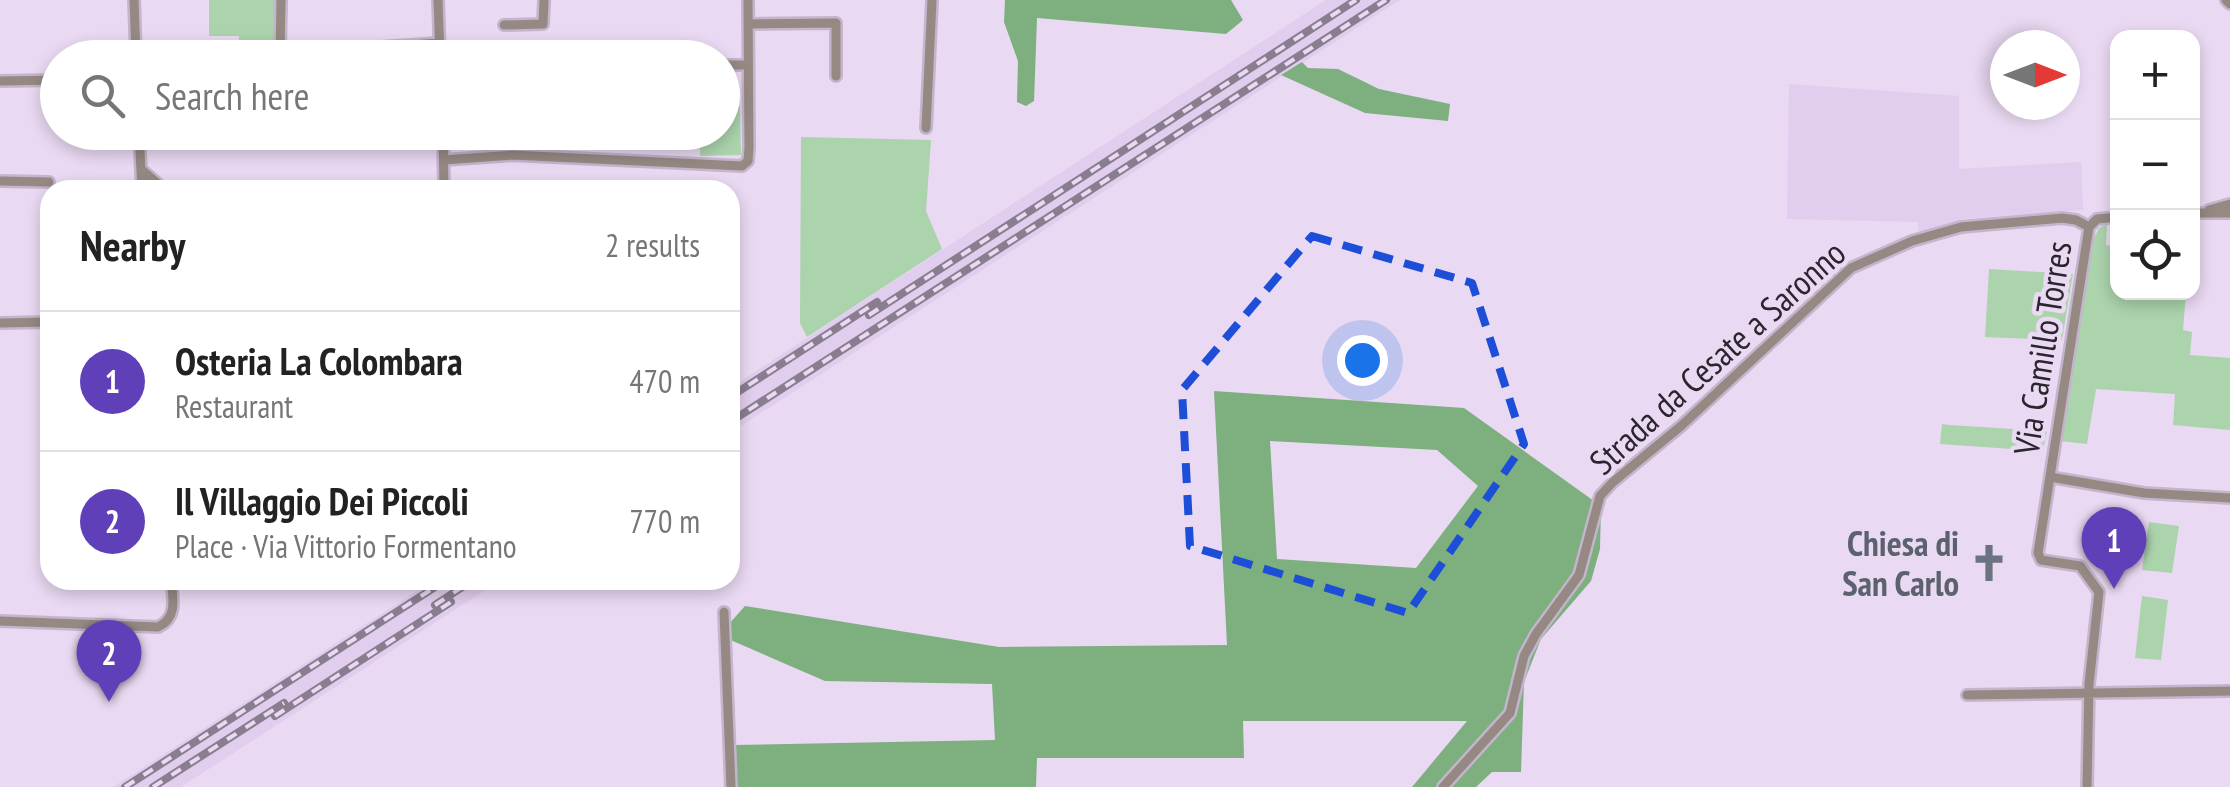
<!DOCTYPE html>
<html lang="en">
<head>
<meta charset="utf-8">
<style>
	:root { --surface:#fff; --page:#f6f6f6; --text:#222; --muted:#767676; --line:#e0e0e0; --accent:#5f40b9 }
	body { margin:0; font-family:"PT Sans Narrow",sans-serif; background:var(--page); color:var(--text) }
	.controls { position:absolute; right:30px; top:30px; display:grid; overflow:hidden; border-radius:20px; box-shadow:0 5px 15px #0003 }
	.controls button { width:90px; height:90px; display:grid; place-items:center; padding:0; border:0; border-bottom:2px solid var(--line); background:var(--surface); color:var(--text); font:50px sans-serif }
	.compass { position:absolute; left:1990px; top:30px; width:90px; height:90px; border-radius:50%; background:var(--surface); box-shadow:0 5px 15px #0003; rotate:90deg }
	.you { position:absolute; left:1362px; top:360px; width:35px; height:35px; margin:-25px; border:8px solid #fff; border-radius:50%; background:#1a73e8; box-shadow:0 0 0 15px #1a73e833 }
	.badge { display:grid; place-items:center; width:65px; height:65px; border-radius:50%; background:var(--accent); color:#fff; font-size:32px; font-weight:700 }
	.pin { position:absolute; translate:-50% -82px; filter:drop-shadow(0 2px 5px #0008) }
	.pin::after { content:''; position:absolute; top:52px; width:35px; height:30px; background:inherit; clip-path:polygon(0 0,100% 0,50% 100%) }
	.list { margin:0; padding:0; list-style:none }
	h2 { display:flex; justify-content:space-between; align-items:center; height:130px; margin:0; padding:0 40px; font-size:42px }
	h2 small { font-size:32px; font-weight:400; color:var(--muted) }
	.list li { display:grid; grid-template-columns:65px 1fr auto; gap:30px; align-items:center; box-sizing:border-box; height:140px; padding:0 40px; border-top:2px solid var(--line) }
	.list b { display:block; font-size:38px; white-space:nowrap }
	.list p { margin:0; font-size:32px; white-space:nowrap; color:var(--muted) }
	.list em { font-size:32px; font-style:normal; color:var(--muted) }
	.icon { flex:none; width:55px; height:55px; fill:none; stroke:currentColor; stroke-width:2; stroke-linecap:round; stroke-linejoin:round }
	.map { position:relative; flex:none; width:2230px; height:787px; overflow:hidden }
	.search { position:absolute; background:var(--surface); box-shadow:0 5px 15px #0003; left:40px; top:40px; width:700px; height:110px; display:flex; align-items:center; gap:25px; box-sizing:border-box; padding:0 35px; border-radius:55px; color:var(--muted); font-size:38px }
	.panel { position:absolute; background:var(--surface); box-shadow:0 5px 15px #0003; left:40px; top:180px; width:700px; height:410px; border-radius:30px }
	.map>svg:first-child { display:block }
	.built { fill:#e1cded }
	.green { fill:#abd3ac }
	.forest { fill:#7daf7f; fill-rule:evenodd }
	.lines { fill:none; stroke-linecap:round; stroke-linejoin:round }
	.street-casing { stroke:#c3b5cb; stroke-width:14 }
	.street { stroke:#968984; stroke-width:9 }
	.rail-casing { stroke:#897e8f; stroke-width:8 }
	.rail { stroke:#e9d9f2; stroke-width:4; stroke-dasharray:11; stroke-linecap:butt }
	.marked { fill:none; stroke:#1d4ed8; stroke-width:8; stroke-dasharray:20 12; stroke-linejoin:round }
	.labels { text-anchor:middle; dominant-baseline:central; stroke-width:9; stroke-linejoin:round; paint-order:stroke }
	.street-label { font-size:35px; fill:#2b252e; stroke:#e9d9f2 }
	.worship-label { font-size:35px; font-weight:bold; fill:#5b616d; stroke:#e9d9f2; text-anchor:end }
</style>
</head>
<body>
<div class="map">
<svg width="2230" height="787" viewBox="0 0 2230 787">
	<rect width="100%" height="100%" fill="#e9d9f2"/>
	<!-- built -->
	<path class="built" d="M 1326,0 L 1400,0 L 730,433 L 730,388 Z
		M 1789,84 L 1959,96 L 1959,169 L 2081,162 L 2083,210 L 1961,219 L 1960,233 L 1919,241 L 1918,222 L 1787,219 Z
		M 434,580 L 501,580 L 181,787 L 113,787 Z"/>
	<!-- green -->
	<path class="green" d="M 209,0 L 276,0 L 275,50 L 239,49 L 239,36 L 209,36 Z
		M 723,106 L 740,106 L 741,155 L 700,156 L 700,133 L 722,132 Z
		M 801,137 L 931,140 L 926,211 L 942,249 L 807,337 L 800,323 Z
		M 2107,224 L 2106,245 L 2117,246 L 2118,292 L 2186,293 L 2183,330 L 2192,332 L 2190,355 L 2230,358 L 2230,430 L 2173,425 L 2175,394 L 2096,389 L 2087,444 L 2060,441 L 2094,238 L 2099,228 Z
		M 1989,269 L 2073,274 L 2062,340 L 1985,337 Z
		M 1942,424 L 1949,425 L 2047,431 L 2043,451 L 1940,444 Z
		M 2149,522 L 2179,526 L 2172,573 L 2142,570 Z
		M 2142,596 L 2168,600 L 2161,660 L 2135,658 Z"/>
	<!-- forest -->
	<path class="forest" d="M 1005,0 L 1231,0 L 1243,20 L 1226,34 L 1037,18 L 1034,101 L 1026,106 L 1017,102 L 1018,61 L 1004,22 Z
		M 1302,62 L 1308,68 L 1338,69 L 1379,89 L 1450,104 L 1448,121 L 1365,113 L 1281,75 Z
		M 1214,391 L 1464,408 L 1601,506 L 1600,549 L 1591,581 L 1541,639 L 1524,682 L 1521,772 L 1492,772 L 1476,787 L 1412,787 L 1467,721 L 1243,721 L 1244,758 L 1037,758 L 1036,787 L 737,787 L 734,745 L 995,740 L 992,684 L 825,681 L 719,635 L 745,606 L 999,647 L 1227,645 ZM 1270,441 L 1437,450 L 1478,486 L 1416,568 L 1277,559 Z"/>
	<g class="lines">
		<!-- street casing -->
		<g class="street-casing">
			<path id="street" d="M 134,0 L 136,57
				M 438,0 L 440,58
				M 2226,0 L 2230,4
				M 748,24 L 836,23 L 836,76
				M 504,25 L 543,24 L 544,0
				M 280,54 L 281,0
				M 136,55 L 280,54 L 439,43
				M 722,65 L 748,65
				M 0,81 L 58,80
				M 926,128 L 932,0
				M 139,132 L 142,190
				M 443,132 L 444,190
				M 444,160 L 512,155 L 742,166 L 748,161 L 749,148 L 748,0
				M 142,170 L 165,190
				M 0,181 L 49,182
				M 2209,210 L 2230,204
				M 2192,213 L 2230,213
				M 2089,227 L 2097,219 L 2118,217
				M 0,323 L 50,322
				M 2050,477 L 2144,493 L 2230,498
				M 724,612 L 731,787
				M 0,621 L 158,627 C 178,618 173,598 171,580
				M 1967,695 L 2230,691
				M 1443,787 L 1510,713 L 1524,656 L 1536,634 L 1579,575 L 1600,496 L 1613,482 L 1681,426 L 1851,268 L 1912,241 L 1961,227 L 2062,218 L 2076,220 L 2089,227
				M 2087,787 L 2089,684 L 2099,592 L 2080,566 L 2041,560 L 2038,553 L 2089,227"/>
		</g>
		<!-- street -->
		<use href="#street" class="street"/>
		<!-- rail casing -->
		<g class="rail-casing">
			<path id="rail" d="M 869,315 L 1356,0
				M 730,397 L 877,302
				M 730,422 L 1386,0
				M 435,605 L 473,580
				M 275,716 L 451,602
				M 125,787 L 446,580
				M 153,787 L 284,703"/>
		</g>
		<!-- rail -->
		<use href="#rail" class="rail"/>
	</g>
	<!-- marked area -->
	<path class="marked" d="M 1312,236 L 1472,283 L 1524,444 L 1408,613 L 1190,546 L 1182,390 Z"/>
	<!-- icons -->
	<defs>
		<g id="church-bare" transform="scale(3)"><path d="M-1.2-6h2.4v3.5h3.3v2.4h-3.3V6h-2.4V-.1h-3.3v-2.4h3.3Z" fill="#6b7280" stroke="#e9d9f2" stroke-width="2.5" paint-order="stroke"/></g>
	</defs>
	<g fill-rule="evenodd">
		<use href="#church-bare" x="1989" y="563"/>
	</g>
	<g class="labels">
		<!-- street labels -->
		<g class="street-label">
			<text transform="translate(2042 348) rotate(-81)">Via Camillo Torres</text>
			<text transform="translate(1717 357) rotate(-42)">Strada da Cesate a Saronno</text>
		</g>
		<!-- worship labels -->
		<g class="worship-label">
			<text x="1959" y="543">Chiesa di<tspan x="1959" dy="40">San Carlo</tspan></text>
		</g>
	</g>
</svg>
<div class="controls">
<button>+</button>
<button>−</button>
<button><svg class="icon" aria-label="locate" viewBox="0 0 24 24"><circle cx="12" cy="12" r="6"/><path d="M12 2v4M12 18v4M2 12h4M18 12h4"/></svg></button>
</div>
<svg class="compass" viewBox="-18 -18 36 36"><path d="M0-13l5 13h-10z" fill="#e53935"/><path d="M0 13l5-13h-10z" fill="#767676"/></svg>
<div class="you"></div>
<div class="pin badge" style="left:2114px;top:589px">1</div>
<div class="pin badge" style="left:109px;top:702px">2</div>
<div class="search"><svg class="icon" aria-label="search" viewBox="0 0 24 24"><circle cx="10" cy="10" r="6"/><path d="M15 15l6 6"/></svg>Search here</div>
<section class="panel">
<h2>Nearby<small>2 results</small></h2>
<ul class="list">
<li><span class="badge">1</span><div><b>Osteria La Colombara</b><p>Restaurant</p></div><em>470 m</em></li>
<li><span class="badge">2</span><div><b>Il Villaggio Dei Piccoli</b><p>Place · Via Vittorio Formentano</p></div><em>770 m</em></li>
</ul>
</section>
</div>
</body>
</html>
